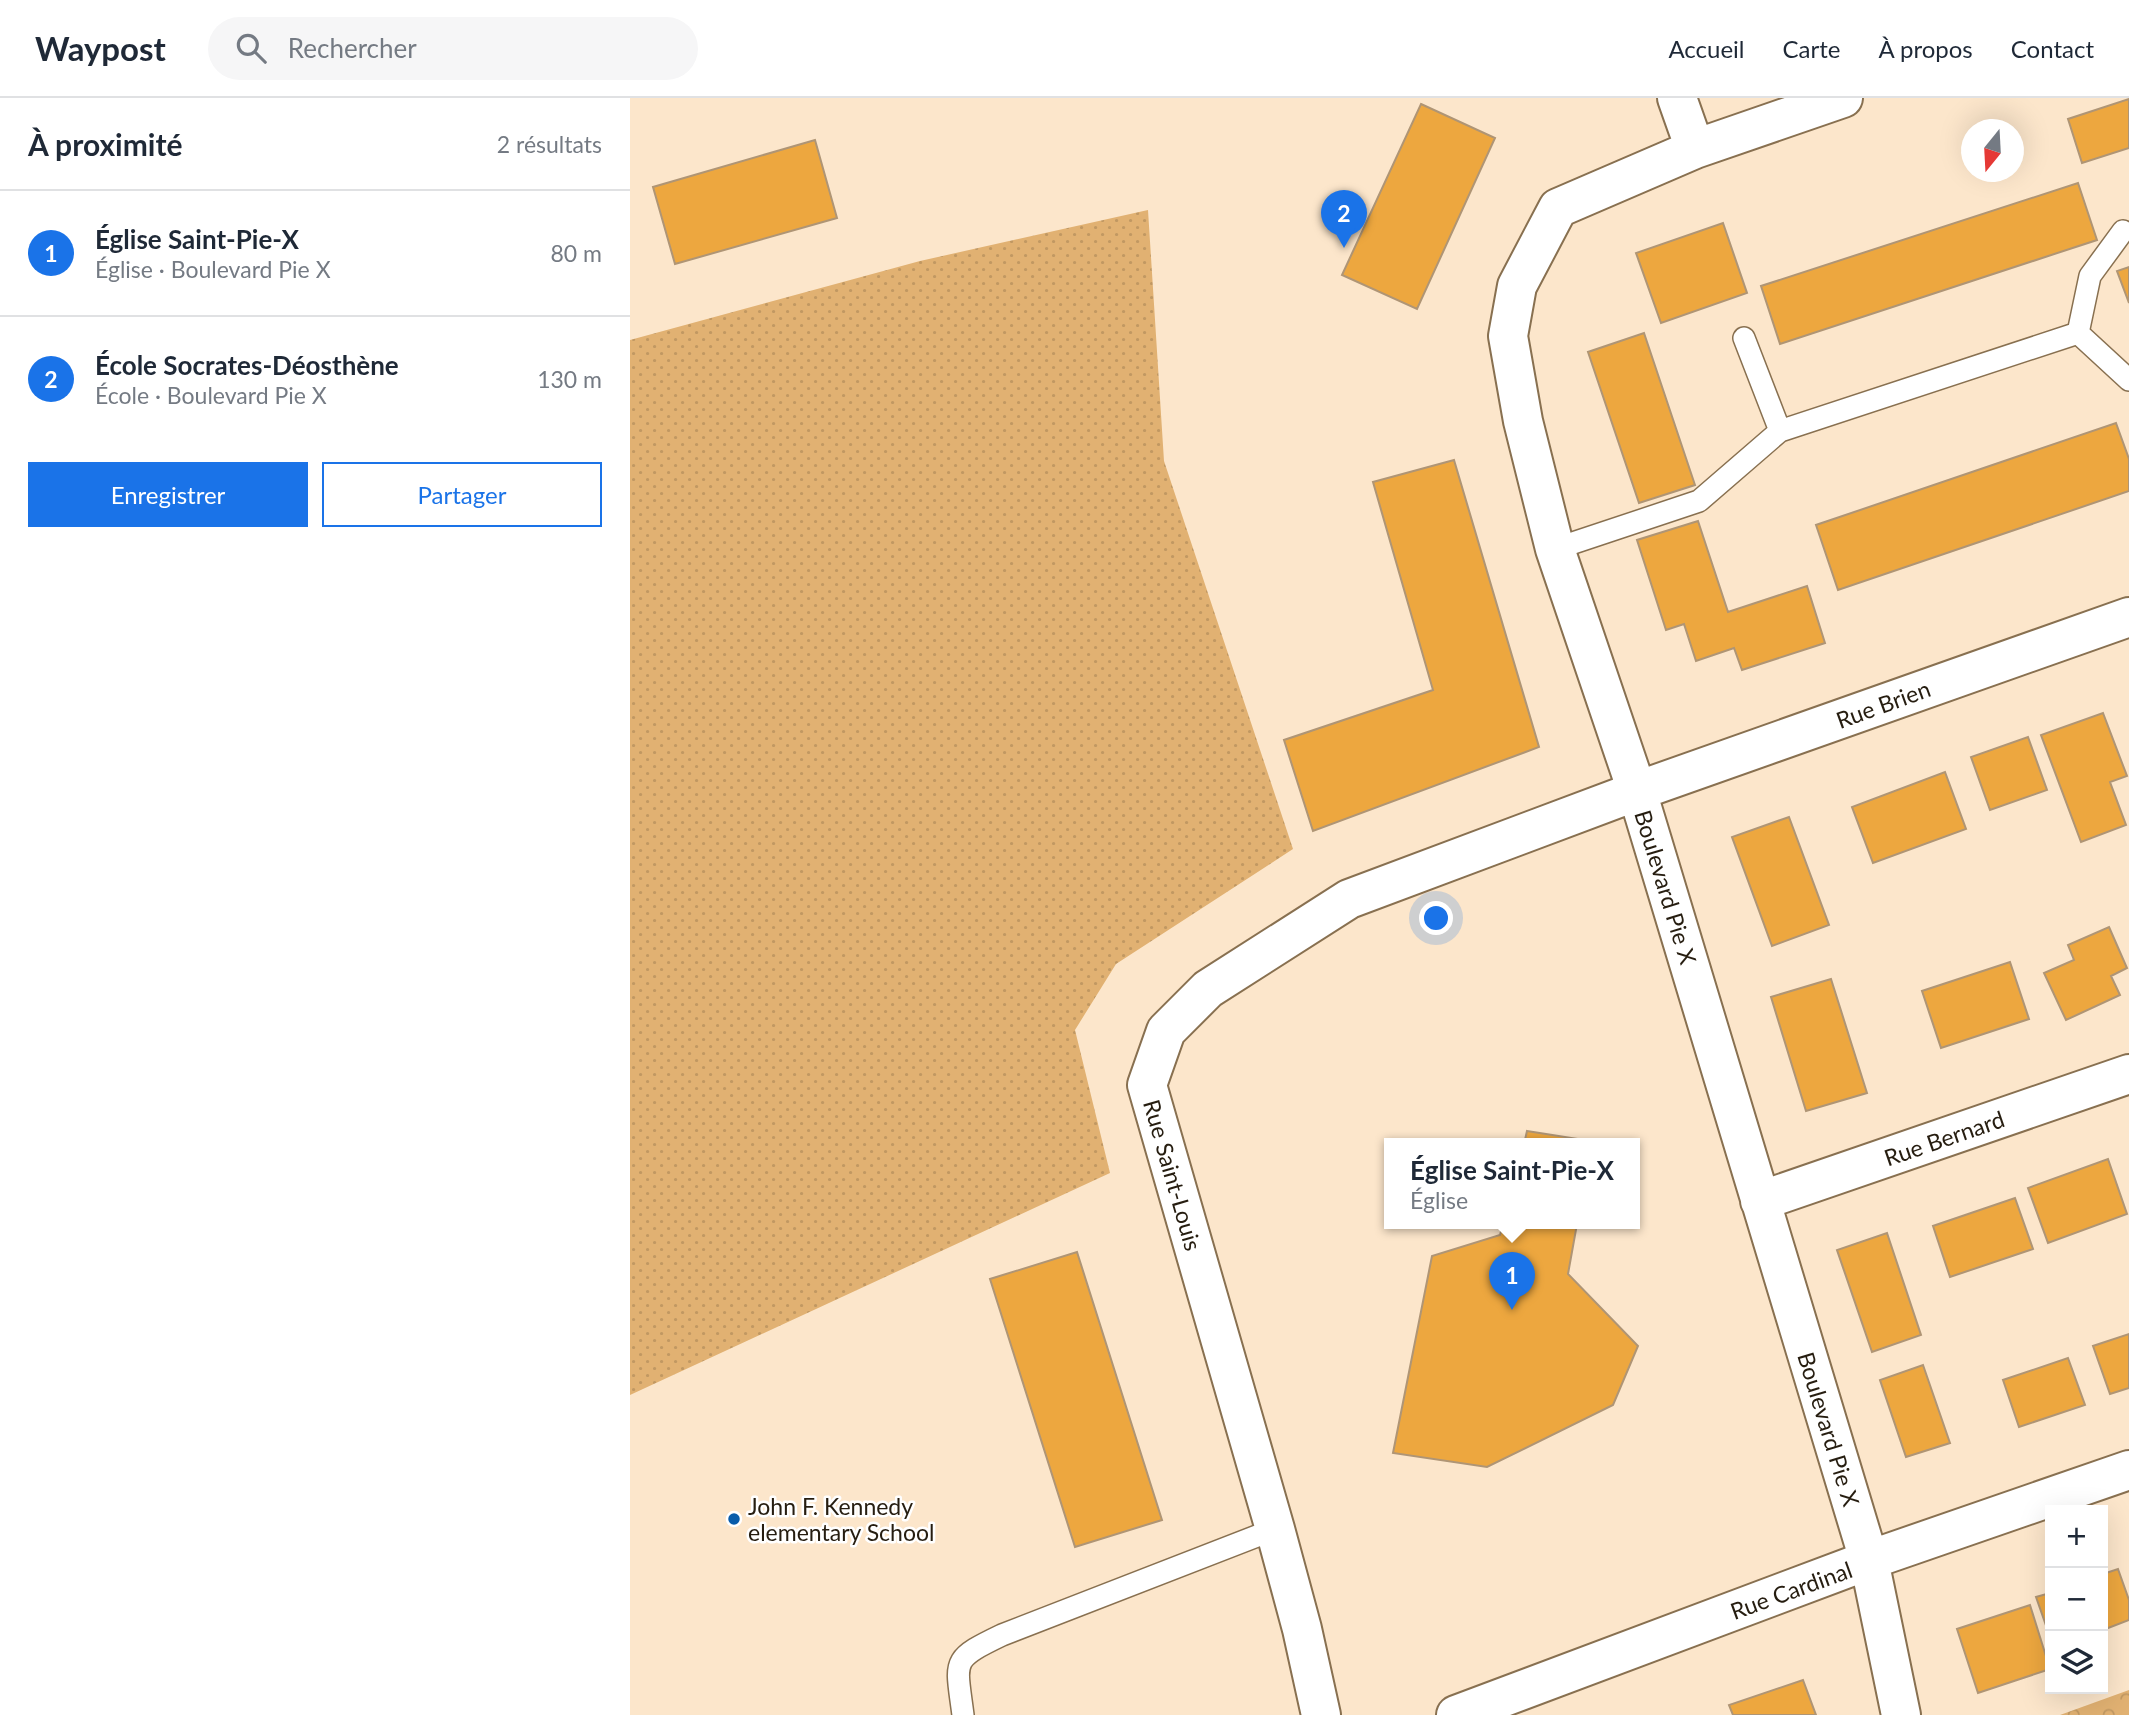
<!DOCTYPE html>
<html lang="fr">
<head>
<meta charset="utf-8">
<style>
	:root { --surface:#fff; --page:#f6f6f7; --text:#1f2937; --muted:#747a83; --line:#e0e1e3; --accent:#1a73e8 }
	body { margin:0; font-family:Lato,sans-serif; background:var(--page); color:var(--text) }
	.controls { position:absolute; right:21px; bottom:21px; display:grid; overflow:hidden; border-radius:0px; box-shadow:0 7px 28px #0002 }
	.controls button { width:63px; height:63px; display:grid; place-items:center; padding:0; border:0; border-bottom:2px solid var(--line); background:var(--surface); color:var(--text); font:35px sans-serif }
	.compass { position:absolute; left:1331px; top:21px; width:63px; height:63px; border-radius:50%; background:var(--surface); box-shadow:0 7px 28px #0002; rotate:198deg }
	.you { position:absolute; left:807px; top:821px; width:24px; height:24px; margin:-18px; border:5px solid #fff; border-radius:50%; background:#1a73e8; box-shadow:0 0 0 10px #1a73e833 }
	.badge { display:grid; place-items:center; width:46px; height:46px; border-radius:50%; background:var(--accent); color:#fff; font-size:23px; font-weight:700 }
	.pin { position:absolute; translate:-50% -58px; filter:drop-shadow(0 2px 4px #0008) }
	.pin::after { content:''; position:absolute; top:37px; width:24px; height:21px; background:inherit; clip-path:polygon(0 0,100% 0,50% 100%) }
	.popup { position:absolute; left:754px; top:1040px; width:256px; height:91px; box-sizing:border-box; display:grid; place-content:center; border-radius:0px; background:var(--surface); filter:drop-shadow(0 2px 5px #0005); font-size:23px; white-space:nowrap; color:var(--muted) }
	.popup b { font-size:26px; color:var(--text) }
	.popup::after { content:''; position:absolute; left:50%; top:100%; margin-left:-14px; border:14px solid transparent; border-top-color:var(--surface) }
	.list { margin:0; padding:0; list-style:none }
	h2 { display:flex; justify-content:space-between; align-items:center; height:91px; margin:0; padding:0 28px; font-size:30px }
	h2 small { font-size:23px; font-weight:400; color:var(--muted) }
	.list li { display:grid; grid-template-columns:46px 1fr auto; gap:21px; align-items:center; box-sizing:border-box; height:126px; padding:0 28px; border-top:2px solid var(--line) }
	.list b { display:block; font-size:26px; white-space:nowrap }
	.list p { margin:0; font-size:23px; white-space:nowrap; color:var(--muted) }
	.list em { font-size:23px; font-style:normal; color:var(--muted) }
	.actions { display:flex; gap:14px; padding:21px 28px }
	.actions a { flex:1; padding:16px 0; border:2px solid var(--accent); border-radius:0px; text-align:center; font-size:24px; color:var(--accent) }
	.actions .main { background:var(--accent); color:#fff }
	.icon { flex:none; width:38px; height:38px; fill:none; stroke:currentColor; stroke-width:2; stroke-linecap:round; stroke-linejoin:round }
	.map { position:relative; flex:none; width:1499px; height:1617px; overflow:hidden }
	header { display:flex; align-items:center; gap:42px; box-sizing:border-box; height:98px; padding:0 35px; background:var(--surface); border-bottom:2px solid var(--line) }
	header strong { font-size:33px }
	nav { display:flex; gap:38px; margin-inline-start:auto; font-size:24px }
	.search { width:490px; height:63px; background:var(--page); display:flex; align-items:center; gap:18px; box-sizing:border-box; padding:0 24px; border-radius:38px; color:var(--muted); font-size:26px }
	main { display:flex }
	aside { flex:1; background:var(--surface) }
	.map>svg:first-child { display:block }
	.grass { fill:url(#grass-dots) }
	.park { fill:url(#park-crowns) }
	.building { fill:#eda73f; stroke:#af9575; stroke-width:2 }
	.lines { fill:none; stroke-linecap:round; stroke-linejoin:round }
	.service-casing { stroke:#887050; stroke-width:24 }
	.minor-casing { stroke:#887050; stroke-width:42 }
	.service { stroke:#fff; stroke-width:21 }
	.minor { stroke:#fff; stroke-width:38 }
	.poi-dot { fill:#085caa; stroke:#fff; stroke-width:2.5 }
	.labels { text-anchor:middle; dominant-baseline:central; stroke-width:5; stroke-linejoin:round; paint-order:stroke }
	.street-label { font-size:23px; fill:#261d10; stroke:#fff }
	.poi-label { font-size:23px; fill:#261d10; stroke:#fff; text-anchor:start }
</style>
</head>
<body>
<header>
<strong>Waypost</strong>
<div class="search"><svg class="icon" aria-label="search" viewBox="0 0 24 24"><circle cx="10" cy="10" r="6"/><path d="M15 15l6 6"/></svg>Rechercher</div>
<nav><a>Accueil</a><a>Carte</a><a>À propos</a><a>Contact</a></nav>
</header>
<main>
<aside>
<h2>À proximité<small>2 résultats</small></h2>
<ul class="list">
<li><span class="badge">1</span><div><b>Église Saint-Pie-X</b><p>Église · Boulevard Pie X</p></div><em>80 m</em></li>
<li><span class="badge">2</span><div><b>École Socrates-Déosthène</b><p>École · Boulevard Pie X</p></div><em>130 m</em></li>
</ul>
<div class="actions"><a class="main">Enregistrer</a><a>Partager</a></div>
</aside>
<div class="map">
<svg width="1499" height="1617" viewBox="0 0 1499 1617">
	<defs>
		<pattern id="grass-dots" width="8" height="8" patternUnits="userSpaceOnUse" patternTransform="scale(1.75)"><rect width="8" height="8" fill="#e1b172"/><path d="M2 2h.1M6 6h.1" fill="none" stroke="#c19862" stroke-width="1.8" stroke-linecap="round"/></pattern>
		<pattern id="park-crowns" width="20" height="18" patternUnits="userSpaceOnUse" patternTransform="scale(1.75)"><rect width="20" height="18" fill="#e1b172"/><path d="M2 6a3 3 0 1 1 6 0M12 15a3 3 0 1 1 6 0" fill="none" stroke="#c19862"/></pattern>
	</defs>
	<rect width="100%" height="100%" fill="#fce6cb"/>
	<!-- grass -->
	<path class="grass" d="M 518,112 L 534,363 L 663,751 L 486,866 L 445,932 L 480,1075 L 0,1297 L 0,242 L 290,163 Z"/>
	<!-- park -->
	<path class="park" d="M 1499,1592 L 1499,1617 L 1430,1617 Z"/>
	<!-- building -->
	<path class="building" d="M 1499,1 L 1499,50 L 1452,65 L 1438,21 Z
		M 791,6 L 865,40 L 787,211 L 712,177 Z
		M 185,42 L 207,120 L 45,166 L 23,89 Z
		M 1448,85 L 1467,142 L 1150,246 L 1131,188 Z
		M 1093,125 L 1117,195 L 1031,225 L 1006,155 Z
		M 1499,169 L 1499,205 L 1487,173 Z
		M 1014,235 L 1065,387 L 1009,405 L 958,254 Z
		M 1486,325 L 1499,361 L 1499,393 L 1208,492 L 1186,427 Z
		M 824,362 L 909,649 L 683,733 L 654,642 L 803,592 L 743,384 Z
		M 1068,423 L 1098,514 L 1177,488 L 1195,545 L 1112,572 L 1104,550 L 1066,563 L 1054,526 L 1036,532 L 1007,442 Z
		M 1473,615 L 1497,678 L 1480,684 L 1496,727 L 1451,744 L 1411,637 Z
		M 1398,639 L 1417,692 L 1360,712 L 1341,659 Z
		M 1315,674 L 1336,731 L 1243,765 L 1222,709 Z
		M 1159,719 L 1199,827 L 1142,848 L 1102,739 Z
		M 1479,829 L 1497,870 L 1481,878 L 1490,897 L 1436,922 L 1414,875 L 1444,862 L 1438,847 Z
		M 1380,864 L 1399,921 L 1311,950 L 1292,893 Z
		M 1201,881 L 1237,995 L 1176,1013 L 1141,899 Z
		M 897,1033 L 961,1043 L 961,1046 L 894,1046 Z
		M 1478,1061 L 1497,1116 L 1418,1145 L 1398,1090 Z
		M 1385,1100 L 1403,1151 L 1320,1179 L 1303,1128 Z
		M 873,1126 L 947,1126 L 938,1176 L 1008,1248 L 983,1307 L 857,1369 L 763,1355 L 802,1158 L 870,1137 Z
		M 1257,1135 L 1291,1237 L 1242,1254 L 1207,1152 Z
		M 447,1154 L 532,1422 L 445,1449 L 360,1181 Z
		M 1499,1236 L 1499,1290 L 1480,1296 L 1463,1248 Z
		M 1438,1260 L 1455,1307 L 1389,1329 L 1373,1282 Z
		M 1293,1267 L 1320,1345 L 1276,1359 L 1250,1282 Z
		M 1488,1471 L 1499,1502 L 1499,1522 L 1473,1532 L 1473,1476 Z
		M 1420,1495 L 1420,1539 L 1406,1499 Z
		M 1400,1507 L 1420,1571 L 1348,1595 L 1327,1531 Z
		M 1173,1582 L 1186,1617 L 1103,1617 L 1099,1607 Z"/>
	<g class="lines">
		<!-- service casing -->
		<g class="service-casing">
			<path id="service" d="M 1448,235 L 1460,178 L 1493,133
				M 1114,240 L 1150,333
				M 925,451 L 1069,403 L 1150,333 L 1448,235 L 1499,282
				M 333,1617 C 326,1562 320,1562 372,1537 L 645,1431"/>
		</g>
		<!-- minor casing -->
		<g class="minor-casing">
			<path id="minor" d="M 1047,0 L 1065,51
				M 1213,0 L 1065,51 L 928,110 L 887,188 L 878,238 L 893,323 L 925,451 L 1007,693 L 1239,1462 L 1271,1617
				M 1130,1103 L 1499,976
				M 691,1617 L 672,1531 L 645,1431 L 517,987 L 536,933 L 578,891 L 719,801 L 1007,693 L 1499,519
				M 826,1617 L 1239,1462 L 1499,1372"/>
		</g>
		<!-- service -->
		<use href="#service" class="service"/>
		<!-- minor -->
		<use href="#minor" class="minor"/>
	</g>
	<!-- markers -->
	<circle class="poi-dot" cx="104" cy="1421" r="7"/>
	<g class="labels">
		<!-- street labels -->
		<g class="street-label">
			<text transform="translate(1253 606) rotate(-20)">Rue Brien</text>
			<text transform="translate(1036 789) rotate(73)">Boulevard Pie X</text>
			<text transform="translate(1314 1040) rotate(-19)">Rue Bernard</text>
			<text transform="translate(543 1077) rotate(74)">Rue Saint-Louis</text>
			<text transform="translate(1199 1331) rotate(73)">Boulevard Pie X</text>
			<text transform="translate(1161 1492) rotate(-20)">Rue Cardinal</text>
		</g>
		<!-- poi labels -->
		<g class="poi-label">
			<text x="118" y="1408">John F. Kennedy<tspan x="118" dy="26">elementary School</tspan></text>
		</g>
	</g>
</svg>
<div class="controls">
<button>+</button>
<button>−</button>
<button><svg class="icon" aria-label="layers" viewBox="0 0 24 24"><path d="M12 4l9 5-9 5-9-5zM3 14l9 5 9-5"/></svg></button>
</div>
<svg class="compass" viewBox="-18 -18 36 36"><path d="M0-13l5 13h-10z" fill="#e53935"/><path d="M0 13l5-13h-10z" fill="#747a83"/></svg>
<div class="you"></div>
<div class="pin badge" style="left:882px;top:1212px">1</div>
<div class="popup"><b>Église Saint-Pie-X</b>Église</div>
<div class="pin badge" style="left:714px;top:150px">2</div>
</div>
</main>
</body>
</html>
